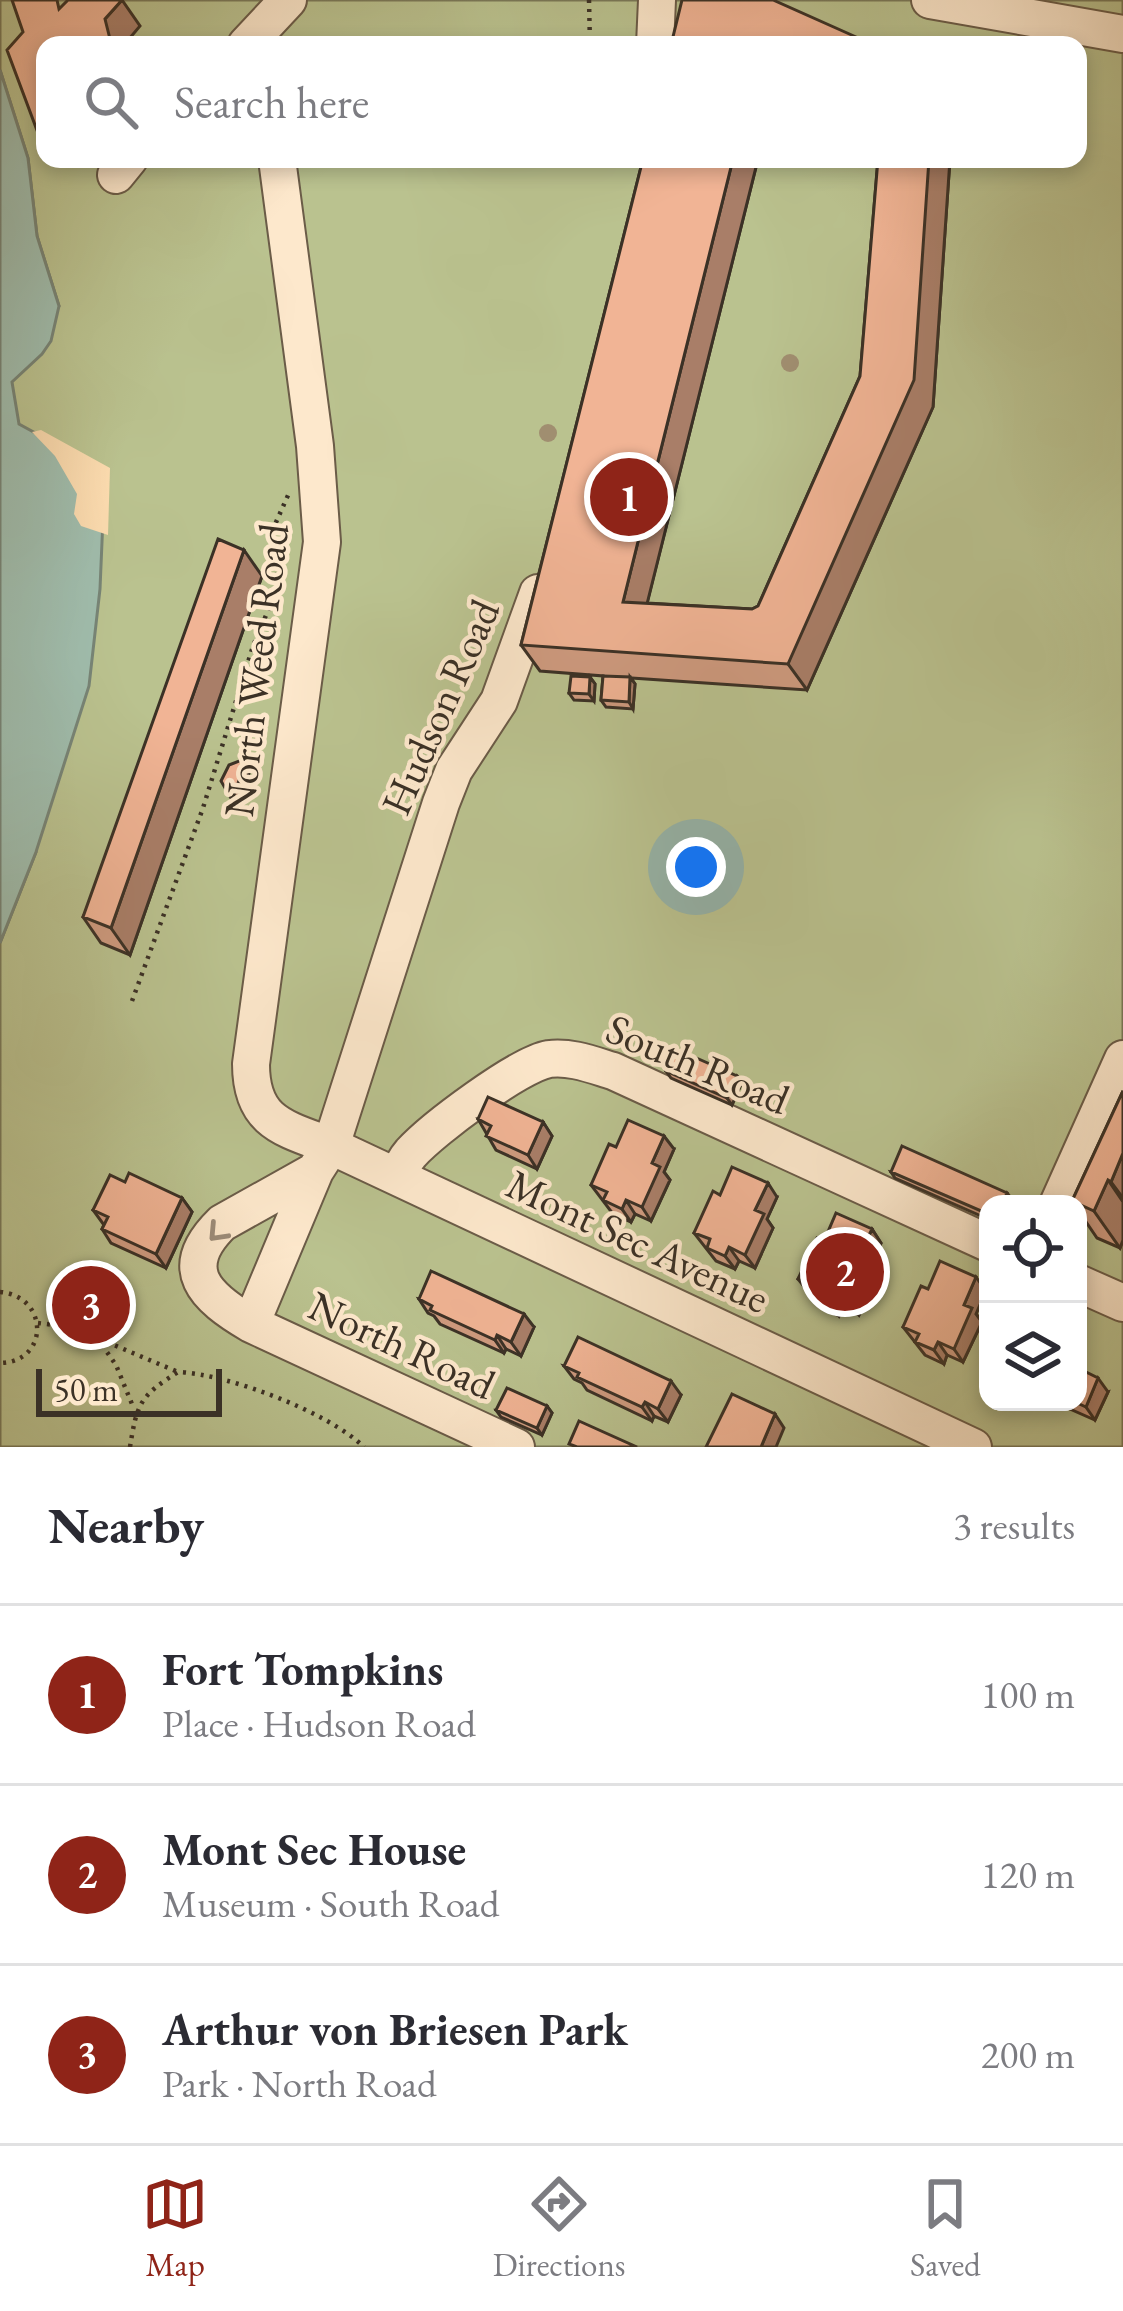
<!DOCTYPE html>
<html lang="en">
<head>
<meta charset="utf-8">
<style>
	:root { --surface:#fff; --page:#f7f7f7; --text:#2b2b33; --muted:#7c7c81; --line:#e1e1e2; --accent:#8f2418 }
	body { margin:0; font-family:"EB Garamond",serif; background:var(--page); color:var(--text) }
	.controls { position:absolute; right:36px; bottom:36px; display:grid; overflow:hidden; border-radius:24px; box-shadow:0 6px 18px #0003 }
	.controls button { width:108px; height:108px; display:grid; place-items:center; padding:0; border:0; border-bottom:3px solid var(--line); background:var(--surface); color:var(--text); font:60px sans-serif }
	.scale { position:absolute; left:36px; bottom:30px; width:186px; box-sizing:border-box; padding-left:12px; border:6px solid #3b3126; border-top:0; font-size:33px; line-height:42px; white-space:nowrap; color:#3b3126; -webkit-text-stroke:9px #fde8cc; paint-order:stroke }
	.you { position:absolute; left:696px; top:867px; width:42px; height:42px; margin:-30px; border:9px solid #fff; border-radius:50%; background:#1a73e8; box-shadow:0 0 0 18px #1a73e833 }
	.badge { display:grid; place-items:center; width:78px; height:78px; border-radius:50%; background:var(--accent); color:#fff; font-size:39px; font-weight:700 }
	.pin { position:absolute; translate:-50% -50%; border:6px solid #fff; box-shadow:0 3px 12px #0006 }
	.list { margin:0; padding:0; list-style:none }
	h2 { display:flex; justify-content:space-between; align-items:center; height:156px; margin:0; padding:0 48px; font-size:51px }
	h2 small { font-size:39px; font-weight:400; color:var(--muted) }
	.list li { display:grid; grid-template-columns:78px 1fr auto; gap:36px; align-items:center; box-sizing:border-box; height:180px; padding:0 48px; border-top:3px solid var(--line) }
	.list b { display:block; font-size:45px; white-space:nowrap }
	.list p { margin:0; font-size:39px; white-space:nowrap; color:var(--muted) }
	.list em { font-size:39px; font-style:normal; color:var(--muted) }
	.icon { flex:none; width:66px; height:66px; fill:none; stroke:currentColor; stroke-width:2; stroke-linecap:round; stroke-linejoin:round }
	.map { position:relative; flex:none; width:1123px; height:1447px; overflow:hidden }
	.search { position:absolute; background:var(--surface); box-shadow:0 6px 18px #0003; left:36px; right:36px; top:36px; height:132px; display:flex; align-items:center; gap:30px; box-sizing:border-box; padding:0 42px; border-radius:24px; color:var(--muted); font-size:45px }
	.sheet { height:696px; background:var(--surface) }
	nav { display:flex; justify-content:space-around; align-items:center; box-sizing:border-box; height:168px; border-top:3px solid var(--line); background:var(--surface); font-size:33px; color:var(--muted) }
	nav a { display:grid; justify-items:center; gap:6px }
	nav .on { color:var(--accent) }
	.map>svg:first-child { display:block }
	.green { fill:#bac28f; stroke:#7a7a5a; stroke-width:3; fill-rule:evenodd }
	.water { fill:#9fbcac; stroke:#778476; stroke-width:3 }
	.pier { fill:#fcdcb0 }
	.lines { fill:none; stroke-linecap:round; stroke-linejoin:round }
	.minor-casing { stroke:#6b5c48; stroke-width:40 }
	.path { stroke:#3b3126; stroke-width:4.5; stroke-dasharray:3 6; stroke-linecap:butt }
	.minor { stroke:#fde8cc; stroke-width:36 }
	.tree { fill:#a08e70 }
	.wall { fill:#cf9b80; stroke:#3b3126; stroke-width:3 }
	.shaded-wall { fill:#a97e68; stroke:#3b3126; stroke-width:3 }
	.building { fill:#f1b495; stroke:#3b3126; stroke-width:3 }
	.oneway { stroke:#9c8c79 }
	.labels { text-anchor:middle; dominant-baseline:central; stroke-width:9; stroke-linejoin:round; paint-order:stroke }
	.street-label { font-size:42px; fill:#3b3126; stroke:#fde8cc }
</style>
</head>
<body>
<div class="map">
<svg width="1123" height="1447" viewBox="0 0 1123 1447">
	<rect width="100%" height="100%" fill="#fcdcb0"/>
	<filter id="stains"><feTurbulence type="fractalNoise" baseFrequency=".00167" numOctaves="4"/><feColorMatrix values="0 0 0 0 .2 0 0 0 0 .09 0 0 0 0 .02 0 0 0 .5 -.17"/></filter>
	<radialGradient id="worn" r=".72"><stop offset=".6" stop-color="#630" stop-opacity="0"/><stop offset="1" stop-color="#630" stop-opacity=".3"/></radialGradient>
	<!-- green -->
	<path class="green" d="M 0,0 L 1123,0 L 1123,1447 L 0,1447 L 0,943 L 36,852 L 0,428 L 0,383 L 59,306 L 37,236 L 28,158 L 0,70 ZM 45,45 L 1078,45 L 1078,159 L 45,159 ZM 988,1204 L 1078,1204 L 1078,1402 L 988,1402 Z"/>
	<!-- water -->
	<path class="water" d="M 0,70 L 28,158 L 37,236 L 59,306 L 51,341 L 42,354 L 12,382 L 19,424 L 105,471 L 100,589 L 89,686 L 36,852 L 0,943 Z"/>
	<!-- pier -->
	<path class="pier" d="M 41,430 L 110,468 L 108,535 L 81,526 L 74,514 L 77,494 L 55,456 L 32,432 Z"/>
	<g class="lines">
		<!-- minor casing -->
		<g class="minor-casing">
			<path id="minor" d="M 930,0 L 1123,34
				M 246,45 L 288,0
				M 655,45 L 657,0
				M 277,159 L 315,446 L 322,542 L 251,1064 C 251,1122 283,1128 331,1146 L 973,1447
				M 116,175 L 129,159
				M 315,1171 L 222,1223 C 175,1269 205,1297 251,1324 L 516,1447
				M 398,1177 C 401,1168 404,1161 411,1153 C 433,1129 519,1064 549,1059 C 570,1056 593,1065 613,1071 L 988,1243
				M 1058,1204 L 1123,1059
				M 1078,1283 L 1123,1303
				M 251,1324 L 315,1171 L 331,1146 L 441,803 L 454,770 L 499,701 L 538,593"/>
		</g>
		<!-- path -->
		<path class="path" d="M 589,0 L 590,45
			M 132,1001 L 203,808 L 253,646 L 275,594 L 278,566 L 273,529 L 289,493
			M 0,1292 C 49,1296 50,1362 0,1363
			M 38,1323 L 71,1327 L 178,1372
			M 102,1345 L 116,1365 L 134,1409
			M 130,1447 C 137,1403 140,1396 178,1372 C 228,1374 328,1412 364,1447"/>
		<!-- minor -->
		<use href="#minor" class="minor"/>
	</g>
	<!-- trees -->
	<g class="tree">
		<circle cx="790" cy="363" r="9"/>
		<circle cx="548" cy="433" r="9"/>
	</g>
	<!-- wall -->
	<path class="wall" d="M 643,159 L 758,159 L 647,603 L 752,609 L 758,606 L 860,376 L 878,159 L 950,159 L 933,407 L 807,690 L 631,678 L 635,684 L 633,709 L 606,707 L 601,700 L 603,676 L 540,671 L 521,645 Z
		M 262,576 L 130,955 L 101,943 L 83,917 Z
		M 590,677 L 595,684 L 594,701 L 574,700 L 569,693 Z
		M 666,1071 L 742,1082 L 732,1105 L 671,1078 Z
		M 1123,1091 L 1123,1240 L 1120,1248 L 1097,1238 L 1078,1210 L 1078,1204 L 1073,1204 L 1072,1201 Z
		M 478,1119 L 543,1122 L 552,1136 L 537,1169 L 496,1150 Z
		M 616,1147 L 674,1149 L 664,1172 L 670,1180 L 651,1221 L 635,1214 L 631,1222 L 613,1214 L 591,1185 Z
		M 891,1172 L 1012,1199 L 988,1204 L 988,1219 L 895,1178 Z
		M 125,1182 L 182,1198 L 192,1212 L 166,1268 L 111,1243 L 102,1229 L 104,1225 L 93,1210 Z
		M 720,1195 L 777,1197 L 767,1219 L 773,1228 L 755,1268 L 739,1261 L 735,1269 L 716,1261 L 694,1233 Z
		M 872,1229 L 881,1243 L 871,1265 L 877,1274 L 859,1315 L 843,1307 L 839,1316 L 820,1307 L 798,1279 L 824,1241 Z
		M 928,1289 L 986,1291 L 976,1314 L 982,1322 L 963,1362 L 947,1355 L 944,1364 L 925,1355 L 903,1327 Z
		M 419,1299 L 534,1327 L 521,1356 L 506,1349 L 504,1353 L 440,1324 L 434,1316 L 428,1313 Z
		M 564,1366 L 681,1395 L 668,1422 L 654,1416 L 652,1421 L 587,1390 L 582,1383 L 574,1379 Z
		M 1108,1392 L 1095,1420 L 1054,1402 L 1078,1402 Z
		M 547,1406 L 552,1413 L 542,1435 L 501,1417 L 496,1410 Z"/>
	<!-- shaded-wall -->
	<path class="shaded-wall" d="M 122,0 L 140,26 L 124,45 L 105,45 L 105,19 Z
		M 45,123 L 45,143 L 38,133 Z
		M 733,159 L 758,159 L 641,628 L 623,602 Z
		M 929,159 L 950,159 L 933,407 L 807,690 L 788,664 Z
		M 244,550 L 262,576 L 130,955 L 111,928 Z
		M 590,677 L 595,684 L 594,701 L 589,694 Z
		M 630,677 L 635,684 L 633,709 L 629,702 Z
		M 247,758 L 252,765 L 237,807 L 232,800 Z
		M 737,1076 L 742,1082 L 732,1105 L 727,1098 Z
		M 543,1122 L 552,1136 L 537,1169 L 528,1155 Z
		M 664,1136 L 674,1149 L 664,1172 L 670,1180 L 651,1221 L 642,1207 L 652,1163 Z
		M 1123,1153 L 1123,1198 L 1111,1182 Z
		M 1108,1180 L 1123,1202 L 1123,1240 L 1120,1248 L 1094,1211 Z
		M 768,1183 L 777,1197 L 767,1219 L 773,1228 L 755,1268 L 745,1255 L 755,1210 Z
		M 1007,1193 L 1012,1199 L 1010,1204 L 1002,1204 Z
		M 182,1198 L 192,1212 L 166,1268 L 156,1254 Z
		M 626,1200 L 635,1214 L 631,1222 L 622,1209 Z
		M 872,1229 L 881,1243 L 871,1265 L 877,1274 L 859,1315 L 849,1301 L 859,1256 Z
		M 729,1247 L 739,1261 L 735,1269 L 725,1256 Z
		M 976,1277 L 986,1291 L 976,1314 L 982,1322 L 963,1362 L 954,1349 L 964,1305 Z
		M 833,1294 L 843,1307 L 839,1316 L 829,1302 Z
		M 524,1314 L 534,1327 L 521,1356 L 511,1342 Z
		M 497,1335 L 506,1349 L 504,1353 L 495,1340 Z
		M 938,1342 L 947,1355 L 944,1364 L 934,1350 Z
		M 1098,1378 L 1108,1392 L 1095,1420 L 1086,1407 Z
		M 671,1381 L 681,1395 L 668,1422 L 658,1409 Z
		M 645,1402 L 654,1416 L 652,1421 L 642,1407 Z
		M 547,1406 L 552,1413 L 542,1435 L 537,1428 Z
		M 775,1414 L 784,1428 L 776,1447 L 761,1447 Z"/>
	<!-- building -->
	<path class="building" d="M 12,0 L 57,0 L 59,9 L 68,0 L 122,0 L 105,19 L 110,39 L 105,45 L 45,45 L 45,123 L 38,133 L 7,50 L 23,32 Z
		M 682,0 L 773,0 L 874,45 L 671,45 Z
		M 643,159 L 733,159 L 623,602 L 752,609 L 758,606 L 860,376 L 878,159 L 929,159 L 914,380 L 788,664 L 521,645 Z
		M 218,539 L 244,550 L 111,928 L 83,917 Z
		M 571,676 L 590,677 L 589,694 L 569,693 Z
		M 603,676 L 630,677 L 629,702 L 601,700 Z
		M 247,758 L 232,800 L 221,781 L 229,765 Z
		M 676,1049 L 737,1076 L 727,1098 L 666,1071 Z
		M 1123,1091 L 1123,1153 L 1111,1182 L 1108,1180 L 1094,1211 L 1072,1201 Z
		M 488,1097 L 543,1122 L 528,1155 L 486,1136 L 491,1126 L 478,1119 Z
		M 628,1120 L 664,1136 L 652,1163 L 660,1167 L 642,1207 L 626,1200 L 622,1209 L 603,1200 L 607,1192 L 591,1185 L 609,1144 L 616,1147 Z
		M 902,1146 L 1007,1193 L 1002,1204 L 988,1204 L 988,1214 L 891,1172 Z
		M 732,1167 L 768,1183 L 755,1210 L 764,1214 L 745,1255 L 729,1247 L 725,1256 L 707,1248 L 710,1239 L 694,1233 L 713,1191 L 720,1195 Z
		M 129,1173 L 182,1198 L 156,1254 L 102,1229 L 108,1217 L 93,1210 L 110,1175 L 125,1182 Z
		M 836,1213 L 872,1229 L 859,1256 L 868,1260 L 849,1301 L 833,1294 L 829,1302 L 810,1294 L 814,1286 L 798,1279 L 817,1238 L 824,1241 Z
		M 940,1261 L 976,1277 L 964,1305 L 972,1308 L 954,1349 L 938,1342 L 934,1350 L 915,1342 L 919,1334 L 903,1327 L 921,1286 L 928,1289 Z
		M 431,1271 L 524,1314 L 511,1342 L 497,1335 L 495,1340 L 430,1310 L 432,1306 L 419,1299 Z
		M 578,1337 L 671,1381 L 658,1409 L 645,1402 L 642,1407 L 577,1377 L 579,1373 L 564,1366 Z
		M 1078,1368 L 1098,1378 L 1086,1407 L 1075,1402 L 1078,1402 Z
		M 507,1388 L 547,1406 L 537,1428 L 496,1410 Z
		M 732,1394 L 775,1414 L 761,1447 L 706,1447 Z
		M 579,1421 L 637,1447 L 577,1447 L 569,1444 Z"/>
	<!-- one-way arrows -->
	<defs><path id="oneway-chevron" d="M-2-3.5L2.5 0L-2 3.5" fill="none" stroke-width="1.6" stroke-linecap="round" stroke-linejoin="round" transform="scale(3)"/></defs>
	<use class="oneway" href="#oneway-chevron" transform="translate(217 1233) rotate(133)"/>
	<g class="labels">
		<!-- street labels -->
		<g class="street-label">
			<text transform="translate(256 670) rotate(-83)">North Weed Road</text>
			<text transform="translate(440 707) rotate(-66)">Hudson Road</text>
			<text transform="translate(698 1064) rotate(23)">South Road</text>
			<text transform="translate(638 1241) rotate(25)">Mont Sec Avenue</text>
			<text transform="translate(402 1345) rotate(25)">North Road</text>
		</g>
	</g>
	<rect width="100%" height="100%" filter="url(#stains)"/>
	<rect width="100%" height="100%" fill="url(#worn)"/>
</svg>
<div class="controls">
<button><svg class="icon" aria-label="locate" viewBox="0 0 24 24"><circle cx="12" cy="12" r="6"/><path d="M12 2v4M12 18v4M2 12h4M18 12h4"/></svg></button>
<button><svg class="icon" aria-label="layers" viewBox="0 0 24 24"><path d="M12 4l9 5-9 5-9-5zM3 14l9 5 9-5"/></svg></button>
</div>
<div class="scale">50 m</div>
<div class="you"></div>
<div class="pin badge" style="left:629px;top:497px">1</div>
<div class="pin badge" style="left:845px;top:1272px">2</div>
<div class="pin badge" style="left:91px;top:1305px">3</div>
<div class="search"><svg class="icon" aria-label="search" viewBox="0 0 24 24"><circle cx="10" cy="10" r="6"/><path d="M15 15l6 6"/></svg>Search here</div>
</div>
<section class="sheet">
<h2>Nearby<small>3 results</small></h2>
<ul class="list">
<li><span class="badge">1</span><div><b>Fort Tompkins</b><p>Place · Hudson Road</p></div><em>100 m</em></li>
<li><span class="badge">2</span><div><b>Mont Sec House</b><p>Museum · South Road</p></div><em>120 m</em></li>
<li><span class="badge">3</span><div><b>Arthur von Briesen Park</b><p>Park · North Road</p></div><em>200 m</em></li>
</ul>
</section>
<nav>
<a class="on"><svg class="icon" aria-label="map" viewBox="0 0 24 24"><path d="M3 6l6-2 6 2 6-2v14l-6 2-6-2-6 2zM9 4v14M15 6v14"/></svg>Map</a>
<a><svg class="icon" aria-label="directions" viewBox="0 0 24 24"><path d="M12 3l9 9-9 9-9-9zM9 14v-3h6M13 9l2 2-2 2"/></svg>Directions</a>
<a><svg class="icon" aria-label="saved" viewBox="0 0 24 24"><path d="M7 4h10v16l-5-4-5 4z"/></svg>Saved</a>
</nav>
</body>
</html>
